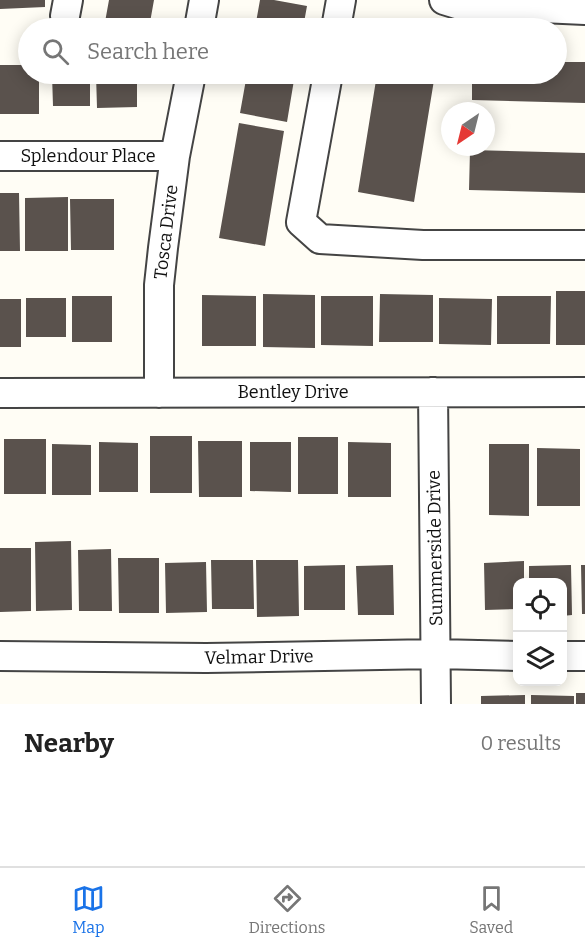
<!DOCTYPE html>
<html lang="en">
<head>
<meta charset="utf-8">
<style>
	:root { --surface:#fff; --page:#f2f2f2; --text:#222; --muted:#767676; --line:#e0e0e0; --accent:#1a73e8 }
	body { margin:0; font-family:Bitter,serif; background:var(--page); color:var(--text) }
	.controls { position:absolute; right:18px; bottom:18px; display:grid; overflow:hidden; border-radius:12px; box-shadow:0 3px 15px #0003 }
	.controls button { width:54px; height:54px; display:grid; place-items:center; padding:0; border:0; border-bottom:2px solid var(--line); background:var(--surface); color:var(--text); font:30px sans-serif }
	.compass { position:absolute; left:441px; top:102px; width:54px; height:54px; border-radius:50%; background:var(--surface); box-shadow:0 3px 15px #0003; rotate:215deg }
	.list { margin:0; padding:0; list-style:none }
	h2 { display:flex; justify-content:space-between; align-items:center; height:78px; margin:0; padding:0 24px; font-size:26px }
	h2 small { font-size:20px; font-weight:400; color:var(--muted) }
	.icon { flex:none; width:33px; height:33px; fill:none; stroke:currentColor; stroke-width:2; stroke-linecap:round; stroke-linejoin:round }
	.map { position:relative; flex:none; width:585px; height:704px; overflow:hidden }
	.search { position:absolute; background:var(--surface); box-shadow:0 3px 15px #0003; left:18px; right:18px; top:18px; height:66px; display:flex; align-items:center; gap:15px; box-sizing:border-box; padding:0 21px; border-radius:33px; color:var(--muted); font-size:22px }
	.sheet { height:162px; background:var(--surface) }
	nav { display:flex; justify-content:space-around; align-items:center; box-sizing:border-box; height:84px; border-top:2px solid var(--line); background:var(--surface); font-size:16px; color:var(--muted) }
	nav a { display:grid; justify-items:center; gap:3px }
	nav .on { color:var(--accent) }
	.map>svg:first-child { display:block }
	.building { fill:#5a524d }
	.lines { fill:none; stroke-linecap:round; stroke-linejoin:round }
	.minor-casing { stroke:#444; stroke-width:32 }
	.minor { stroke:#fff; stroke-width:28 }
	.labels { text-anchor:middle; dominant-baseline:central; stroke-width:6; stroke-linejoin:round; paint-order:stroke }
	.street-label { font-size:18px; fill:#111; stroke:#fff }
</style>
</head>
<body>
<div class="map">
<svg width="585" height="704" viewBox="0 0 585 704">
	<rect width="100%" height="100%" fill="#fffdf5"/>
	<!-- building -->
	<path class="building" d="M 0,0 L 45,0 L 45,7 L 0,9 Z
		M 109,0 L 154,0 L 149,28 L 105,22 Z
		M 260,0 L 274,0 L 307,6 L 303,28 L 255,28 Z
		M 556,62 L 585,62 L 585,103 L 472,100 L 472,74 L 556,74 Z
		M 0,65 L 28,65 L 28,74 L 39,74 L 39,114 L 0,114 Z
		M 52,74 L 90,74 L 90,106 L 53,106 Z
		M 96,74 L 137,74 L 137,107 L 97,108 Z
		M 247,74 L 295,74 L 287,122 L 240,113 Z
		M 377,74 L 435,74 L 414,202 L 358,192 Z
		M 239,123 L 284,131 L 265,246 L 219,238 Z
		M 470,150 L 585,153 L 585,193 L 469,190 Z
		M 0,193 L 19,193 L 20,251 L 0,251 Z
		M 68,197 L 68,251 L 25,251 L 25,198 Z
		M 70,199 L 114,199 L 114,250 L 71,250 Z
		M 556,291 L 585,291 L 585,345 L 556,345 Z
		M 263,294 L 315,295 L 315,348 L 263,347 Z
		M 380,294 L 433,295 L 433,342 L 379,342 Z
		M 202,295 L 256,296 L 256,346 L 202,346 Z
		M 72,296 L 112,296 L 112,342 L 72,342 Z
		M 321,296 L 373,296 L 373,346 L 321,345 Z
		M 497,296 L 551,296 L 550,344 L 497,344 Z
		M 26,298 L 66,298 L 66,337 L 26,337 Z
		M 439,298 L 492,299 L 491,345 L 439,344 Z
		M 0,299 L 21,299 L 21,347 L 0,347 Z
		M 150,436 L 192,436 L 192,493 L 150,493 Z
		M 298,437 L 338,437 L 338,494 L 298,494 Z
		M 4,439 L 46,439 L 46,494 L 4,494 Z
		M 198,441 L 242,441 L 242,497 L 199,497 Z
		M 99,442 L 138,443 L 138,492 L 99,492 Z
		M 250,442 L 291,442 L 291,492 L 250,491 Z
		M 348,442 L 391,443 L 391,497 L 348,497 Z
		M 52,444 L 91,445 L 91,495 L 52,495 Z
		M 489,444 L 529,444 L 529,516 L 489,515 Z
		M 537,448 L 580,449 L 580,506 L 537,506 Z
		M 71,541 L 72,610 L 36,611 L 35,542 Z
		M 0,548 L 31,548 L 31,611 L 0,612 Z
		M 111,549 L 112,611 L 79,611 L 78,550 Z
		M 118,558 L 159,558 L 159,613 L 119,613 Z
		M 211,560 L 253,560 L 254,609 L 212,609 Z
		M 256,560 L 298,560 L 299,616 L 257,617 Z
		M 524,561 L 524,582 L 518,582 L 518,609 L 485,610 L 484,563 Z
		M 206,562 L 207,612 L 166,613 L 165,563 Z
		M 345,565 L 345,610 L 304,610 L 304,566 Z
		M 393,565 L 394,615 L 358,615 L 356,566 Z
		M 571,565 L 572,615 L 562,616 L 562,582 L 529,582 L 529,566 Z
		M 581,565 L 585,565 L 585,614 L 582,614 Z
		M 576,693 L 585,693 L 585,704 L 576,704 Z
		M 525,695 L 525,704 L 481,704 L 481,696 Z
		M 531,695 L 574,696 L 574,704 L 531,704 Z"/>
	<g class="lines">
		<!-- minor casing -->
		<g class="minor-casing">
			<path id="minor" d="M 444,0 L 457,4 L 585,10
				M 65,16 L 68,0
				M 199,28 L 204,0
				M 336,28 L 341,0
				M 328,74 L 301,222 L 320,239 L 423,245 L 585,245
				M 0,156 L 175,156
				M 433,392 L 436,704
				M 0,393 L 585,392
				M 159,393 L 159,285 L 163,248 L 175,156 L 191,74
				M 0,656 L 206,658 L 436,654 L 518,656
				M 562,656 L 585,656"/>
		</g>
		<!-- minor -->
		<use href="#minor" class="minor"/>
	</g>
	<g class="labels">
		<!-- street labels -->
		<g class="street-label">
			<text x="88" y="156">Splendour Place</text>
			<text transform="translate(166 232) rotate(-83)">Tosca Drive</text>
			<text x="293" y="392">Bentley Drive</text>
			<text transform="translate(435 548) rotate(-91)">Summerside Drive</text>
			<text transform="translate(259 657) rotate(-1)">Velmar Drive</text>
		</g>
	</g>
</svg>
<div class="controls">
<button><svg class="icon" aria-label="locate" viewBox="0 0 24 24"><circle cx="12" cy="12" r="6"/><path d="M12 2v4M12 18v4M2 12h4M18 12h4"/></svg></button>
<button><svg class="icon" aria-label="layers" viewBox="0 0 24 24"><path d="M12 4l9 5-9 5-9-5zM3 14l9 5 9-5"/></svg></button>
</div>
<svg class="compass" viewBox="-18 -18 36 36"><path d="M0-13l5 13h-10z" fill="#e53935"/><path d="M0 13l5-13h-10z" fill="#767676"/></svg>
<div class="search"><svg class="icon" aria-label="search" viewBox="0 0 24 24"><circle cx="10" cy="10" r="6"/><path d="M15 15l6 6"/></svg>Search here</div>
</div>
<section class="sheet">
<h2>Nearby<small>0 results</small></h2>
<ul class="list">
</ul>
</section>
<nav>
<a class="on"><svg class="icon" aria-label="map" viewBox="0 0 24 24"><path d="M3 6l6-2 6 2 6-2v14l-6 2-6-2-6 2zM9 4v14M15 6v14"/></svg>Map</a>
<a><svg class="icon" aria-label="directions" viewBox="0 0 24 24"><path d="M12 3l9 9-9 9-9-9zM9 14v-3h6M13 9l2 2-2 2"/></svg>Directions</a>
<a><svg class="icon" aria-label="saved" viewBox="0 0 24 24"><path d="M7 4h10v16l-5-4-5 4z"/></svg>Saved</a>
</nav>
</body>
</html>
